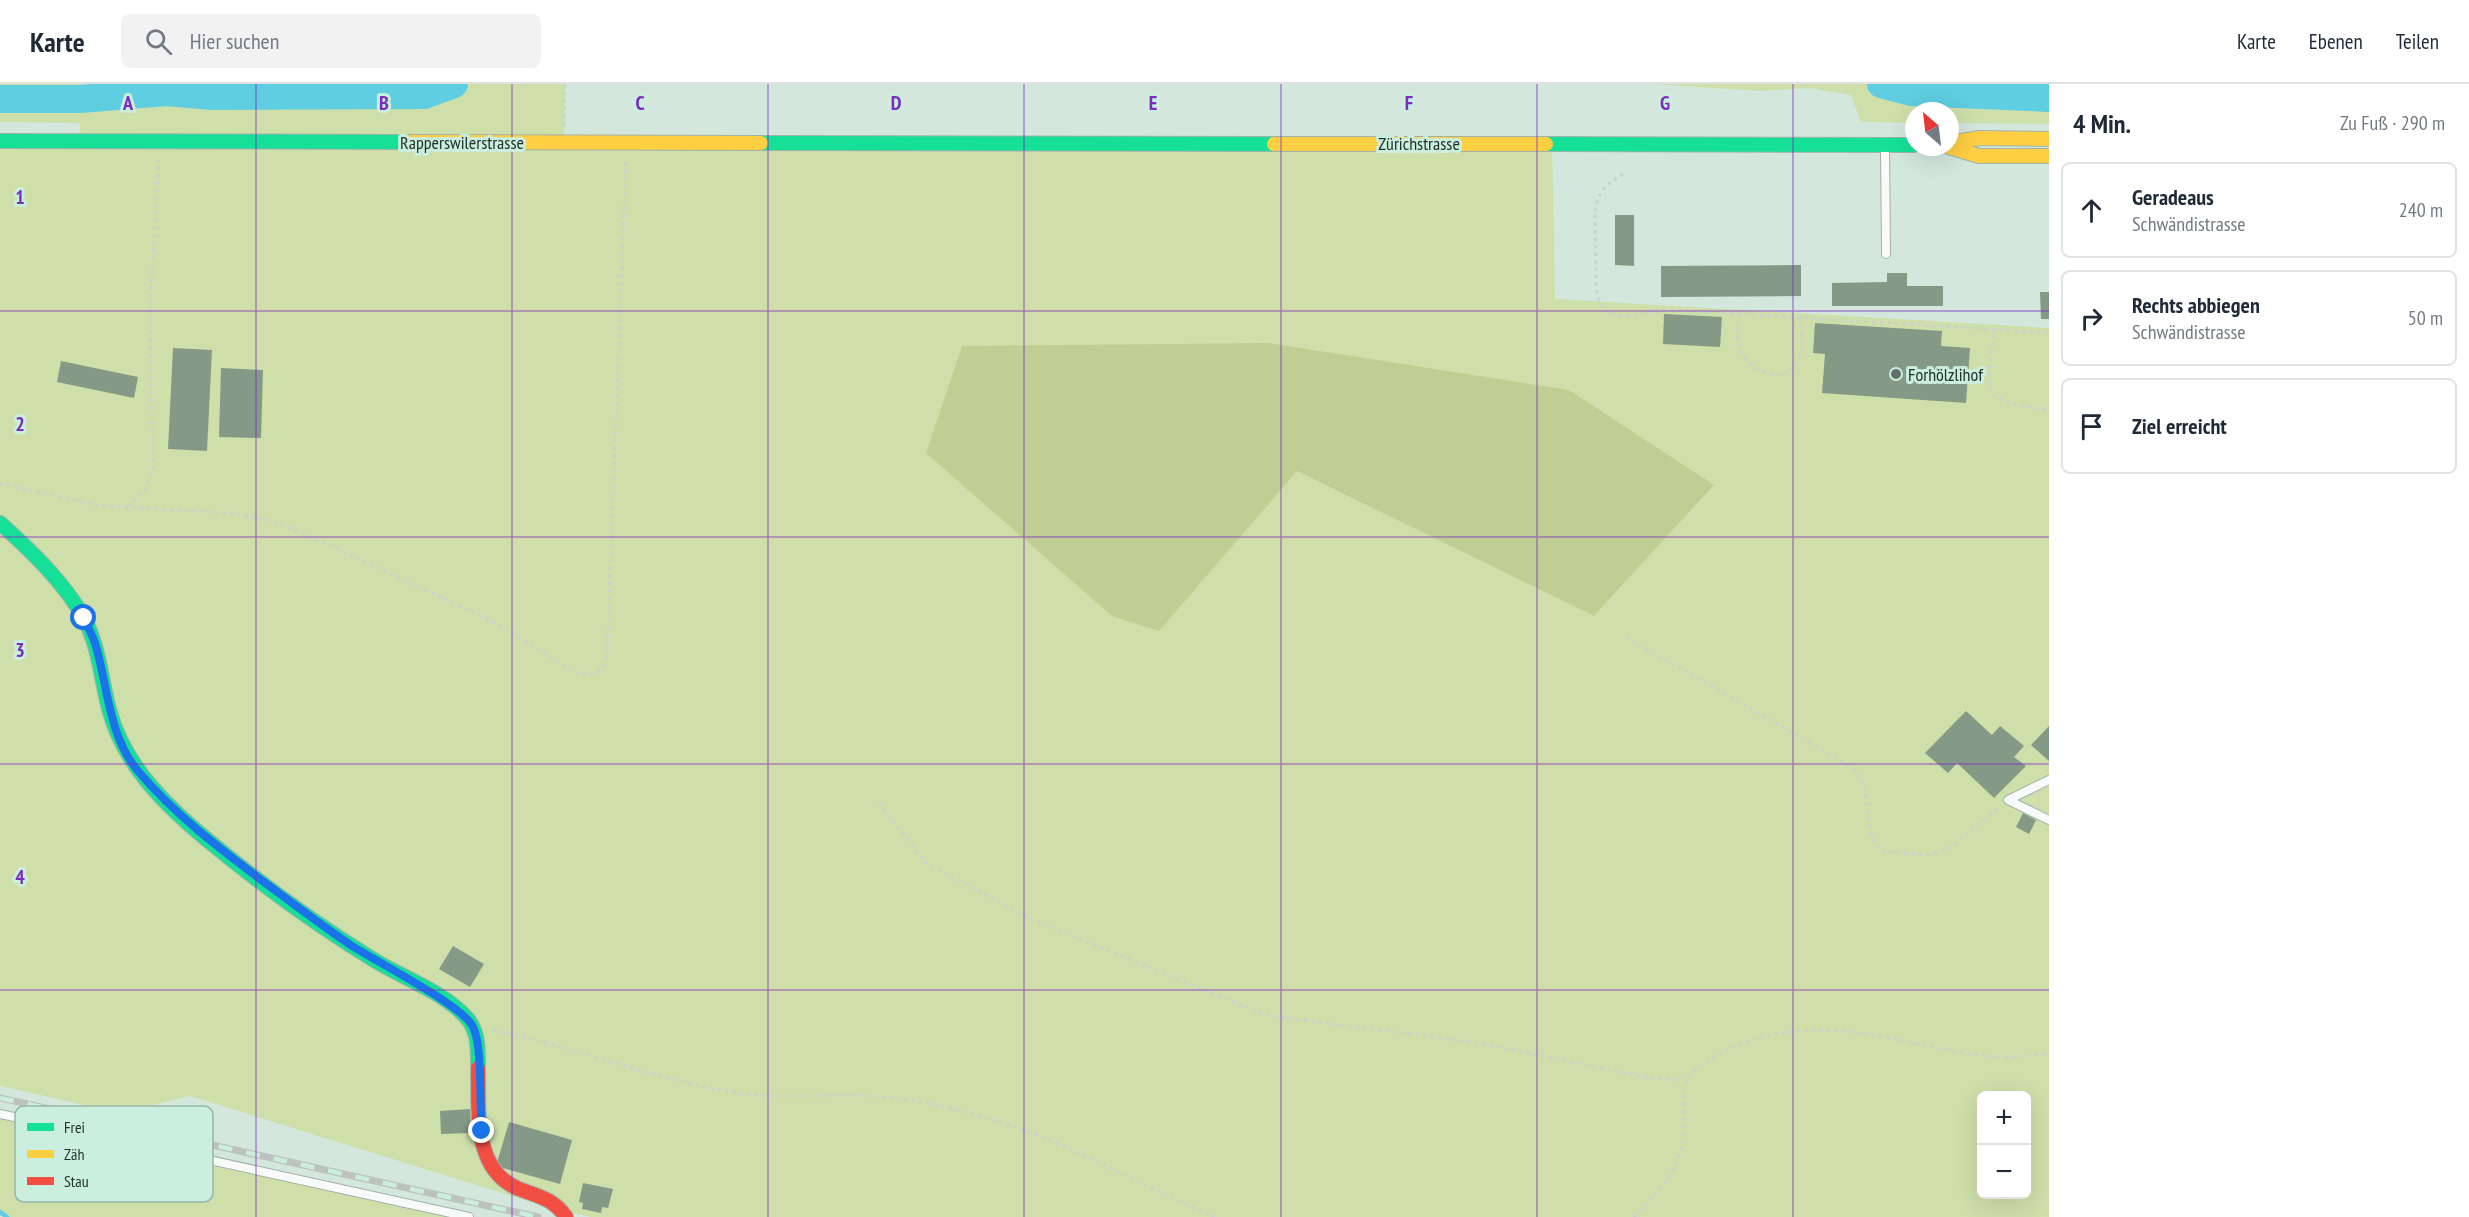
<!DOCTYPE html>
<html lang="de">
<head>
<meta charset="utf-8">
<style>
	:root { --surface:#fff; --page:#f2f2f3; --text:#1f2937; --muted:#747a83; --line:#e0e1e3 }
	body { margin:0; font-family:"PT Sans Narrow",sans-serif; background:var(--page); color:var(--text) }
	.controls { position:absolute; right:18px; bottom:18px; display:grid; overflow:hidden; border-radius:9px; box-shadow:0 6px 24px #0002 }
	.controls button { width:54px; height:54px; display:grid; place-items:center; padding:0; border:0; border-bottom:2px solid var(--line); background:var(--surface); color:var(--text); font:30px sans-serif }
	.compass { position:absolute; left:1905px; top:18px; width:54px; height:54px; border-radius:50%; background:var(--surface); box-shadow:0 6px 24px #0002; rotate:332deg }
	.stop { position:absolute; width:18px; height:18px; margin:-14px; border:4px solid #1a73e8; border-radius:50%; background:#fff }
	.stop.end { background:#1a73e8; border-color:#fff; box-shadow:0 2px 6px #0008 }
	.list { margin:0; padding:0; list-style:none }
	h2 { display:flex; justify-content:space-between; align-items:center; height:78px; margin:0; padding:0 24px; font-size:26px }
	h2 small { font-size:20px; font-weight:400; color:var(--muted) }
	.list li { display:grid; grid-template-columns:39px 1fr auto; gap:18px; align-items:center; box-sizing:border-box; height:96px; margin:0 12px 12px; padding:0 12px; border:2px solid var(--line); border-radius:9px }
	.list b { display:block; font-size:22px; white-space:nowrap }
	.list p { margin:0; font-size:20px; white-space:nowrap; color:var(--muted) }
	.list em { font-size:20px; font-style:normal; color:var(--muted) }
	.icon { flex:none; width:33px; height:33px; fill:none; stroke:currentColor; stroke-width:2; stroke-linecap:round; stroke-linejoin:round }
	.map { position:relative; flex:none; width:2049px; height:1133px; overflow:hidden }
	header { display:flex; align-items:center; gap:36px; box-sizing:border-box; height:84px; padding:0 30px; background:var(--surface); border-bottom:2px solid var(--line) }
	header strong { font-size:28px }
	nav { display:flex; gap:33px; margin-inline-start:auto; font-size:21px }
	.search { width:420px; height:54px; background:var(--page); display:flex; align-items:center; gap:15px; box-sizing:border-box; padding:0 21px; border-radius:9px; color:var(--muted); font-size:22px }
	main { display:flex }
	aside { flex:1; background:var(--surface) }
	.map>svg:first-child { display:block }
	.green { fill:#cfdfaa; fill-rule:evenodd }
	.forest { fill:#bfcf94 }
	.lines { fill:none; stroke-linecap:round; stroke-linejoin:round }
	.stream { stroke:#5ecee0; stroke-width:4.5 }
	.river { stroke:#5ecee0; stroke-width:28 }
	.building { fill:#849986 }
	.lane-casing { stroke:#a2b1aa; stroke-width:10 }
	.fast-casing { stroke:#a2b1aa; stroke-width:16 }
	.slow-casing { stroke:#a2b1aa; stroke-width:16 }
	.jam-casing { stroke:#a2b1aa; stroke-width:16 }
	.path { stroke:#cbd1ce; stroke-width:3; stroke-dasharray:3 4.5; stroke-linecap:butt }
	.lane { stroke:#f8fbfa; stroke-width:8 }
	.fast { stroke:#16e098; stroke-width:14 }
	.slow { stroke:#ffcf43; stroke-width:14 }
	.jam { stroke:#f24e42; stroke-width:14 }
	.rail-casing { stroke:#bdc2bf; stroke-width:7 }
	.rail { stroke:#cbefde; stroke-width:4.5; stroke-dasharray:14; stroke-linecap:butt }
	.route { stroke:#1a73e8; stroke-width:8 }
	.grid { fill:none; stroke:#7b2cbf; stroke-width:1.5; stroke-opacity:0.55 }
	.poi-dot { fill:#607068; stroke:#cbefde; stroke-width:2 }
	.labels { text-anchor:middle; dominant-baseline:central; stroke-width:6; stroke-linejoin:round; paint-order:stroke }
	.street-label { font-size:18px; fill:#223029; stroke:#cbefde }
	.poi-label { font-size:18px; fill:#223029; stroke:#cbefde; text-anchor:start }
	.key { fill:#cbefde; stroke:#98b6a8; stroke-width:1.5 }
	.key-label { font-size:16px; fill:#223029 }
	.grid-label { font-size:20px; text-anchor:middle; font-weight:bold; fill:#7b2cbf; stroke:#cbefde; stroke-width:6; stroke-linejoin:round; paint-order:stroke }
</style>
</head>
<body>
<header>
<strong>Karte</strong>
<div class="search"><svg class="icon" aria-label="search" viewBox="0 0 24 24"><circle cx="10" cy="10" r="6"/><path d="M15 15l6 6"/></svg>Hier suchen</div>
<nav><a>Karte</a><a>Ebenen</a><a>Teilen</a></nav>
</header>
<main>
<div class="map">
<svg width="2049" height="1133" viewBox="0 0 2049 1133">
	<rect width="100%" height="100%" fill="#d3e7dd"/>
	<!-- green -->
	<path class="green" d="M 0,0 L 565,0 L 564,57 L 1552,60 L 1555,215 L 2049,244 L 2049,1133 L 591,1133 L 553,1125 L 190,1012 L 120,1029 L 0,1002 L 0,57 L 79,56 L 80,39 L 0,38 ZM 1297,386 L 1714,401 L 1594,532 ZM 1982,1012 L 2026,1012 L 2026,1110 L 1982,1110 Z
		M 1653,0 L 2049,0 L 2049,40 L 1950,39 L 1950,27 L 1914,27 L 1914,39 L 1861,38 L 1851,11 L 1810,4 L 1761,7 Z
		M 0,1030 L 469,1133 L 4,1133 L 0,1129 Z"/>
	<!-- forest -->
	<path class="forest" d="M 1269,259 L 1569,306 L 1714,401 L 1594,532 L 1297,387 L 1159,547 L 1112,532 L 926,369 L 962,262 Z"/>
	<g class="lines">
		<!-- stream -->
		<path class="stream" d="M 0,1128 L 7,1133"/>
		<!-- river -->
		<path class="river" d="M 1881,0 L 1911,8 L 2049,14
			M 0,15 L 80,15 L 167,8 L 212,12 L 424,11 L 454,0"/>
	</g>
	<!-- building -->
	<path class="building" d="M 1615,131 L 1634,131 L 1634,182 L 1615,181 Z
		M 1801,181 L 1801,212 L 1661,213 L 1661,182 Z
		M 1887,189 L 1907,189 L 1907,202 L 1943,202 L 1943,222 L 1832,222 L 1832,199 L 1887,198 Z
		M 2040,208 L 2049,208 L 2049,235 L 2041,235 Z
		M 1664,230 L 1722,233 L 1720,263 L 1663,260 Z
		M 1815,239 L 1942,247 L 1941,262 L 1970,264 L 1966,319 L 1822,309 L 1825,270 L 1813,269 Z
		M 173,264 L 212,266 L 207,367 L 168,365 Z
		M 61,277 L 138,293 L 134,314 L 57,298 Z
		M 221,284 L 263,286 L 261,354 L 219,353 Z
		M 1966,627 L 1992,651 L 2000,642 L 2024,662 L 2014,673 L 2026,682 L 1994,714 L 1957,679 L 1948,689 L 1925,669 Z
		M 2049,642 L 2049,677 L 2031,661 Z
		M 2023,729 L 2036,736 L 2029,750 L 2016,743 Z
		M 453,862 L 484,880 L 470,903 L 439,885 Z
		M 470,1025 L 471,1049 L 441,1050 L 440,1027 Z
		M 509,1038 L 572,1056 L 560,1100 L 496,1082 Z
		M 583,1099 L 613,1105 L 608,1124 L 602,1123 L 601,1129 L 582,1125 L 583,1119 L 579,1118 Z"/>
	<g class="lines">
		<!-- lane casing -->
		<g class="lane-casing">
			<path id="lane" d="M 1885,62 L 1886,170
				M 2049,696 L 2008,716 L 2049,736
				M 0,1030 L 469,1133"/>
		</g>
		<!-- fast casing -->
		<g class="fast-casing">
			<path id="fast" d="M 0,57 L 411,58
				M 761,59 L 1274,60
				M 1546,60 L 1914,61
				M 0,439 C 31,467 63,497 84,534 C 99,562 101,595 109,625 C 123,679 163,719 205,754 C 258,798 315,840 374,876 C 403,894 442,907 466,933 C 479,947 478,966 478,984"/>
		</g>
		<!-- slow casing -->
		<g class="slow-casing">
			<path id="slow" d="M 411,58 L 761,59
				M 1950,59 L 1979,54 L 2049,55
				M 1274,60 L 1546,60
				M 1949,63 L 1979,72 L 2049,72"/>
		</g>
		<!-- jam casing -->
		<g class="jam-casing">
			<path id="jam" d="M 478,984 C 479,1026 472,1086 519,1105 C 538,1112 554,1115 566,1133"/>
		</g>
		<!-- path -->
		<path class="path" d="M 564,41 L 565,0
			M 1623,90 C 1607,100 1597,109 1595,128 L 1596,205 L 1600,221 L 1607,228 L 1623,233 L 1663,225 L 2049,249
			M 1739,230 C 1738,241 1736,256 1741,267 C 1751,288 1787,304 1799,275 C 1805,263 1801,247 1800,234
			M 1995,244 C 1993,258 1983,304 1995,312 C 2005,320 2035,323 2049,327
			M 0,400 L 102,422 L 230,429 L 272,437 L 318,456 L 498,540 L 575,588 C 592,595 604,588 607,569 L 626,75
			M 129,422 L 146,405 L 153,385 L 150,223 L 159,75
			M 1626,553 L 1852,683 L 1864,701 L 1872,755 L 1882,767 L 1928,771 L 1950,764 L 1999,723
			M 879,719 L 926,779 L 1029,834 L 1265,931 L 1479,959 L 1656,995 L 1674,996 L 1688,992
			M 493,946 C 572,962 647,993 726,1007 C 775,1016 823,1010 871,1012 C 913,1014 957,1025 996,1037 C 1074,1060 1142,1104 1217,1133
			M 1634,1133 C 1656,1110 1682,1086 1683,1052 C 1684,1032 1681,1011 1688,992 C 1750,941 1815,940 1891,954 C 1929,962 1969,973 2008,973 C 2022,973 2035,971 2049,969"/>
		<!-- lane -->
		<use href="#lane" class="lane"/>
		<!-- fast -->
		<use href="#fast" class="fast"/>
		<!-- slow -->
		<use href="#slow" class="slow"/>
		<!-- jam -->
		<use href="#jam" class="jam"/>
		<!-- rail casing -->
		<g class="rail-casing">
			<path id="rail" d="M 0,1014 L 538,1133"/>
		</g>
		<!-- rail -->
		<use href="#rail" class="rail"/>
	</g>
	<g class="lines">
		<!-- route -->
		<path class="route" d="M 84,534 C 87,542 92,550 95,559 C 108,602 108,651 138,687 C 174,730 219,764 264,798 C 292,819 320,840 349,860 C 373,876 464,922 473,943 C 483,963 479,1021 482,1047"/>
	</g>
	<!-- grid -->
	<path class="grid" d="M 256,0 L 256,1133M 512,0 L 512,1133M 768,0 L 768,1133M 1024,0 L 1024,1133M 1281,0 L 1281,1133M 1537,0 L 1537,1133M 1793,0 L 1793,1133M 0,227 L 2049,227M 0,453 L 2049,453M 0,680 L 2049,680M 0,906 L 2049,906"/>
	<!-- markers -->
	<circle class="poi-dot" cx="1896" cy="290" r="6"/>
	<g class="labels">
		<!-- street labels -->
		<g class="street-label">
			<text x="462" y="58">Rapperswilerstrasse</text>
			<text x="1419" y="59">Zürichstrasse</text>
		</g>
		<!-- poi labels -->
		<g class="poi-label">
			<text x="1908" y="290">Forhölzlihof</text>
		</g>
	</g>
	<!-- legend -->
	<rect x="15" y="1022" width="198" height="96" rx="9" class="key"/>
	<rect x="27" y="1039" width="27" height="8" fill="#16e098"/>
	<rect x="27" y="1066" width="27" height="8" fill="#ffcf43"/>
	<rect x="27" y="1093" width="27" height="8" fill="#f24e42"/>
	<g class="key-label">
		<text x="64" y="1049">Frei</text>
		<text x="64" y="1076">Zäh</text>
		<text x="64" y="1103">Stau</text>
	</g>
	<g class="grid-label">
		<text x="128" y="26">A</text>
		<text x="384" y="26">B</text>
		<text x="640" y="26">C</text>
		<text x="896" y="26">D</text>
		<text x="1153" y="26">E</text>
		<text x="1409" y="26">F</text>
		<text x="1665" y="26">G</text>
		<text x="20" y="120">1</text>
		<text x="20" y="347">2</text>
		<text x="20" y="573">3</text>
		<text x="20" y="800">4</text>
	</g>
</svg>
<div class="controls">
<button>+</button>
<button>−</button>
</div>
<svg class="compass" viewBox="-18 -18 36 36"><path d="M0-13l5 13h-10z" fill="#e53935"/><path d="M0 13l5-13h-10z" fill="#747a83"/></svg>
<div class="stop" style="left:84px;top:534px"></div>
<div class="stop end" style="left:482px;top:1047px"></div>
</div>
<aside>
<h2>4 Min.<small>Zu Fuß · 290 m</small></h2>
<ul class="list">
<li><svg class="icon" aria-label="ahead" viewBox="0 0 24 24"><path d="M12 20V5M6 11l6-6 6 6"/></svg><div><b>Geradeaus</b><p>Schwändistrasse</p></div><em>240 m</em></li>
<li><svg class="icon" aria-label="right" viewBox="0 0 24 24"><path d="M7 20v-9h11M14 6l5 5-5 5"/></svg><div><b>Rechts abbiegen</b><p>Schwändistrasse</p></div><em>50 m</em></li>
<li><svg class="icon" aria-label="arrive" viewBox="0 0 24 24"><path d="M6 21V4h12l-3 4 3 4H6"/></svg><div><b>Ziel erreicht</b></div></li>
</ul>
</aside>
</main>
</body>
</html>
